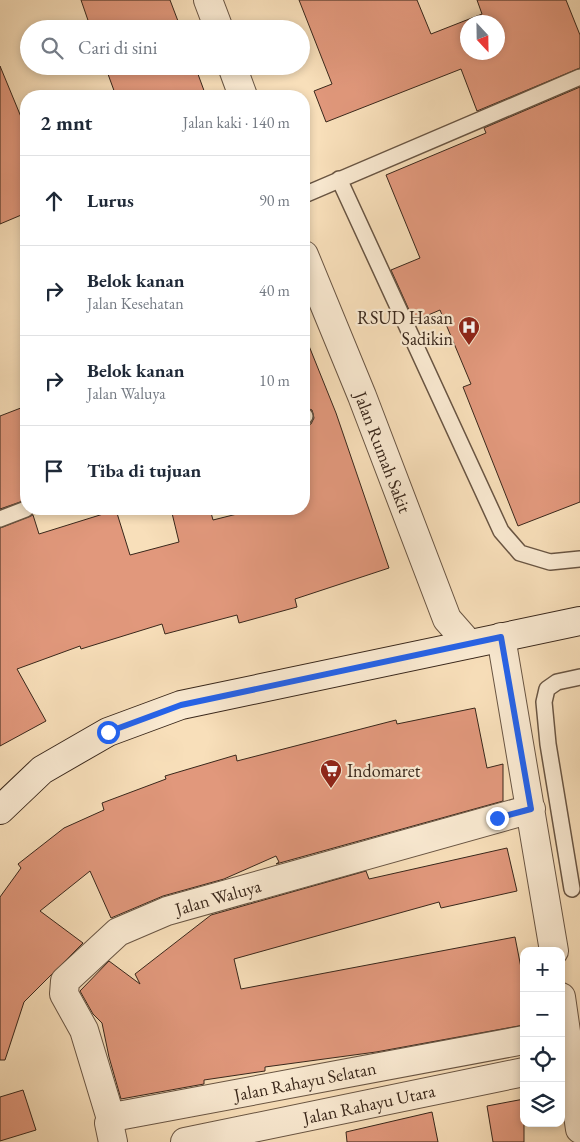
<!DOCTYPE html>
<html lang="id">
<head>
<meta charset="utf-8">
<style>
	:root { --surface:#fff; --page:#f6f6f7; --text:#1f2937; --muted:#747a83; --line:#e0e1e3 }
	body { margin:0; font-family:"EB Garamond",serif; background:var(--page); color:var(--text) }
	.controls { position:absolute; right:15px; bottom:15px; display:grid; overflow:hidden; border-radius:10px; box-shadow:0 2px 8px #0003 }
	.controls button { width:45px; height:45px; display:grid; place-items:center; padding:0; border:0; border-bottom:1px solid var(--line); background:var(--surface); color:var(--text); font:25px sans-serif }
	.compass { position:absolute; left:460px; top:15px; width:45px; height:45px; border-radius:50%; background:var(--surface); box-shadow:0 2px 8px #0003; rotate:158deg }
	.stop { position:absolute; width:15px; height:15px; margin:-11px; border:4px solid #2563eb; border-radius:50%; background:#fff }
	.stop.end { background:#2563eb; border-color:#fff; box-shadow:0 1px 5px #0008 }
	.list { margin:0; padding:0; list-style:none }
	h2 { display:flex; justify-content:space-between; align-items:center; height:65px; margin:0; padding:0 20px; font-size:21px }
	h2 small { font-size:16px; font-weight:400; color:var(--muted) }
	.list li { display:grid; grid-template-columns:32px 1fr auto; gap:15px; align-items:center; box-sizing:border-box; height:90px; padding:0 20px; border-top:1px solid var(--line) }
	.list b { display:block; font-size:19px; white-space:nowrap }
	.list p { margin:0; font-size:16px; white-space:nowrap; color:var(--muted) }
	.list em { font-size:16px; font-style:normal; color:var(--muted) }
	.icon { flex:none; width:28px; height:28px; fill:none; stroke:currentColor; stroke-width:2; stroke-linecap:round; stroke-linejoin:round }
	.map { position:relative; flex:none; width:580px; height:1142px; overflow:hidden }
	.search { position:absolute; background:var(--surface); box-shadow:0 2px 8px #0003; left:20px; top:20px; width:290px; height:55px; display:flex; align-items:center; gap:12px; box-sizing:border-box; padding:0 18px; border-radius:28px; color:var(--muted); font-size:19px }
	.panel { position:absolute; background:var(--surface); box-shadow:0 2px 8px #0003; left:20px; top:90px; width:290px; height:425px; border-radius:20px }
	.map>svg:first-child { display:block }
	.building { fill:#e1987c; stroke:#39271b; fill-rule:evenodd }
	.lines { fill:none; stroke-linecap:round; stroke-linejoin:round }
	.lane-casing { stroke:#695543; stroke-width:18 }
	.street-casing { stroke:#695543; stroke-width:30 }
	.secondary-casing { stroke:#39271b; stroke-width:30 }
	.lane { stroke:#faead2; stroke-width:15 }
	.street { stroke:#faead2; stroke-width:28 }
	.secondary { stroke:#faead2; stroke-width:28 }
	.route { stroke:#2563eb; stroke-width:6 }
	.labels { text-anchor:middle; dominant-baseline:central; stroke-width:4.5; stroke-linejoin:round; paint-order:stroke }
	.poi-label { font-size:18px; fill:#39271b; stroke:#faead2; text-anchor:end }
	.street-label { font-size:18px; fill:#39271b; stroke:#faead2 }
</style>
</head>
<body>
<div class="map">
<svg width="580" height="1142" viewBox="0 0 580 1142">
	<rect width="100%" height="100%" fill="#f8dfba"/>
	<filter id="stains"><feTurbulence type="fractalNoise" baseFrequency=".004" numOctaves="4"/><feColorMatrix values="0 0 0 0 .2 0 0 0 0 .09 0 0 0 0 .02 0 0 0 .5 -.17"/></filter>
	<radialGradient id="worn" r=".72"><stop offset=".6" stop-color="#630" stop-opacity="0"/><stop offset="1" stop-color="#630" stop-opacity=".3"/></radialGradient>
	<!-- building -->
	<path class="building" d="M 81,0 L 170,0 L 181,29 L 91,29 Z
		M 299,0 L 417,0 L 431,34 L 482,14 L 477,0 L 566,0 L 580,35 L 580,68 L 477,111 L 461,69 L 326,122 L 314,91 L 332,84 ZM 468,22 L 498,22 L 498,52 L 468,52 Z
		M 0,66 L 26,129 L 26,213 L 0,224 Z
		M 105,66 L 195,66 L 206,96 L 116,96 Z
		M 580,87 L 580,502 L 518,526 L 463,387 L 471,384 L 440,310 L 414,321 L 391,270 L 420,258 L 386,175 L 486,133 L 484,128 Z
		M 305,336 L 336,413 L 389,568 L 295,599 L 297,607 L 239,623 L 237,615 L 165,634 L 162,624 L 81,649 L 80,646 L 17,669 L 46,721 L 0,746 L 0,528 L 33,515 L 39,534 L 116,510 L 130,555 L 179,542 L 171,509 L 210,509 L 213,520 L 257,509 L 304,509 L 304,426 L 311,424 L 314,418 L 312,410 L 304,407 Z
		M 26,406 L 26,500 L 0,509 L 0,416 Z
		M 475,708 L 487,768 L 503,764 L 503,801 L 276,864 L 279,862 L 276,856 L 224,879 L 163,896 L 111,918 L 90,871 L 40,911 L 83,943 L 24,1002 L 5,1060 L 0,1060 L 0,897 L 21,868 L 18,864 L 64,828 L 104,810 L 102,803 L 166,779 L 165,776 L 236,755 L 237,761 L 396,720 L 397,724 Z
		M 507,848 L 517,891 L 441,908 L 439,902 L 234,959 L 241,989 L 515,937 L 524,983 L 524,1025 L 376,1052 L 265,1067 L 265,1071 L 204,1080 L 204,1084 L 121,1099 L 109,1057 L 102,1023 L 93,1014 L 80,991 L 109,961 L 140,984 L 135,974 L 211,915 L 366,871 L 369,879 Z
		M 23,1090 L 36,1130 L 0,1141 L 0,1097 Z
		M 524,1099 L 524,1142 L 493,1142 L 487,1106 Z
		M 432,1112 L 438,1142 L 347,1142 L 346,1132 Z"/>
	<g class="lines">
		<!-- lane casing -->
		<g class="lane-casing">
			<path id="lane" d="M 339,179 L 501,531 L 520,553 L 550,562 L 580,559
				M 304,195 L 580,77
				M 304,417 L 305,416
				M 0,519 L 26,509
				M 572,889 L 548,744 L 544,702 L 547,689 L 557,682 L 580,677"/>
		</g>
		<!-- street casing -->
		<g class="street-casing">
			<path id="street" d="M 208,0 L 219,29
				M 232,66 L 243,96
				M 304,255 L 362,396 L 447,619 L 469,644
				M 501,637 L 554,951
				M 561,997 L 580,1129
				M 111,1119 L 84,1030 L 64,994 L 65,981 L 118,932 L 167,911 L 531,809
				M 113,1142 L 109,1123 L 111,1119 L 118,1116 L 524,1040
				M 185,1142 L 524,1072"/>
		</g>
		<!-- secondary casing -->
		<g class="secondary-casing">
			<path id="secondary" d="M 0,810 L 42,770 L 108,732 L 181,705 L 580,621"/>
		</g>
		<!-- lane -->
		<use href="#lane" class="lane"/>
		<!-- street -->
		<use href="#street" class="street"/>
		<!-- secondary -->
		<use href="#secondary" class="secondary"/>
	</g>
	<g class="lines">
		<!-- route -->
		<path class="route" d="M 108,732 L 181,705 L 501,637 L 531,809 L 497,818"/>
	</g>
	<!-- icons -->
	<defs>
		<g id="hospital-pin" transform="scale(1.125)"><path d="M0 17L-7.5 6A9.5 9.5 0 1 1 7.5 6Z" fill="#8f2418" stroke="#faead2"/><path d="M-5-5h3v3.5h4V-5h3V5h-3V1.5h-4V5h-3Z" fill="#fff"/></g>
		<g id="supermarket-pin" transform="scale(1.125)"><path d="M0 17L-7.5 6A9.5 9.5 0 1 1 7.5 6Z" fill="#8f2418" stroke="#faead2"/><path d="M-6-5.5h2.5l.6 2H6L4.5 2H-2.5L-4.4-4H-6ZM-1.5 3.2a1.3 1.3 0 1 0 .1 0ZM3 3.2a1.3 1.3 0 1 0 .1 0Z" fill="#fff"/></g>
	</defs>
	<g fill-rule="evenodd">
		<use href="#hospital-pin" x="469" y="327"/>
		<use href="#supermarket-pin" x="331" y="770"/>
	</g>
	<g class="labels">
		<!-- poi labels -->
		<g class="poi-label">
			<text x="453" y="317">RSUD Hasan<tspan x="453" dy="21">Sadikin</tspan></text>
			<text x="347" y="770" text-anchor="start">Indomaret</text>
		</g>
		<!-- street labels -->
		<g class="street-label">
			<text transform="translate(383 452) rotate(69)">Jalan Rumah Sakit</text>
			<text transform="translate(218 897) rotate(-16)">Jalan Waluya</text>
			<text transform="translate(305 1081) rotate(-11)">Jalan Rahayu Selatan</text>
			<text transform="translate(369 1104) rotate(-12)">Jalan Rahayu Utara</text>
		</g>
	</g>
	<rect width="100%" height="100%" filter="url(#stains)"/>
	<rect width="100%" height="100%" fill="url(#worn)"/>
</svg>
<div class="controls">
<button>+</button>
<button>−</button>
<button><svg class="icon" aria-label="locate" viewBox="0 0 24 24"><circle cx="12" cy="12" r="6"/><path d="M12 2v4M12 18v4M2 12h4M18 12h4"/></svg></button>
<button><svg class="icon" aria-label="layers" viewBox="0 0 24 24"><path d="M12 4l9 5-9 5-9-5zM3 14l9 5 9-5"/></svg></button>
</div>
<svg class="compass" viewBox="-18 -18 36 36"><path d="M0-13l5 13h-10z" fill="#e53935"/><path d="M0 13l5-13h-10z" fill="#747a83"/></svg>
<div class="stop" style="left:108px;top:732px"></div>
<div class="stop end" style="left:497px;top:818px"></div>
<div class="search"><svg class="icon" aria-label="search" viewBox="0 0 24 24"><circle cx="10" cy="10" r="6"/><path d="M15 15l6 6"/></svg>Cari di sini</div>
<section class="panel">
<h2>2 mnt<small>Jalan kaki · 140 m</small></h2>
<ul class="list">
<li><svg class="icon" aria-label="ahead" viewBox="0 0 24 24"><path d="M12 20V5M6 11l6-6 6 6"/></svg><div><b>Lurus</b></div><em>90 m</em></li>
<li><svg class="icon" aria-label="right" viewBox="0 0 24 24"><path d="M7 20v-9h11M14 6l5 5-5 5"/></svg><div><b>Belok kanan</b><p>Jalan Kesehatan</p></div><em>40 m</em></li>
<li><svg class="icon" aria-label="right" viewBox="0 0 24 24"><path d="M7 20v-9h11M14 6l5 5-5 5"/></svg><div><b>Belok kanan</b><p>Jalan Waluya</p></div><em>10 m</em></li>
<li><svg class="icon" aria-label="arrive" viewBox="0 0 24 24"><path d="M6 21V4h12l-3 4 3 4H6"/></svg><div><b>Tiba di tujuan</b></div></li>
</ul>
</section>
</div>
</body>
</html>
